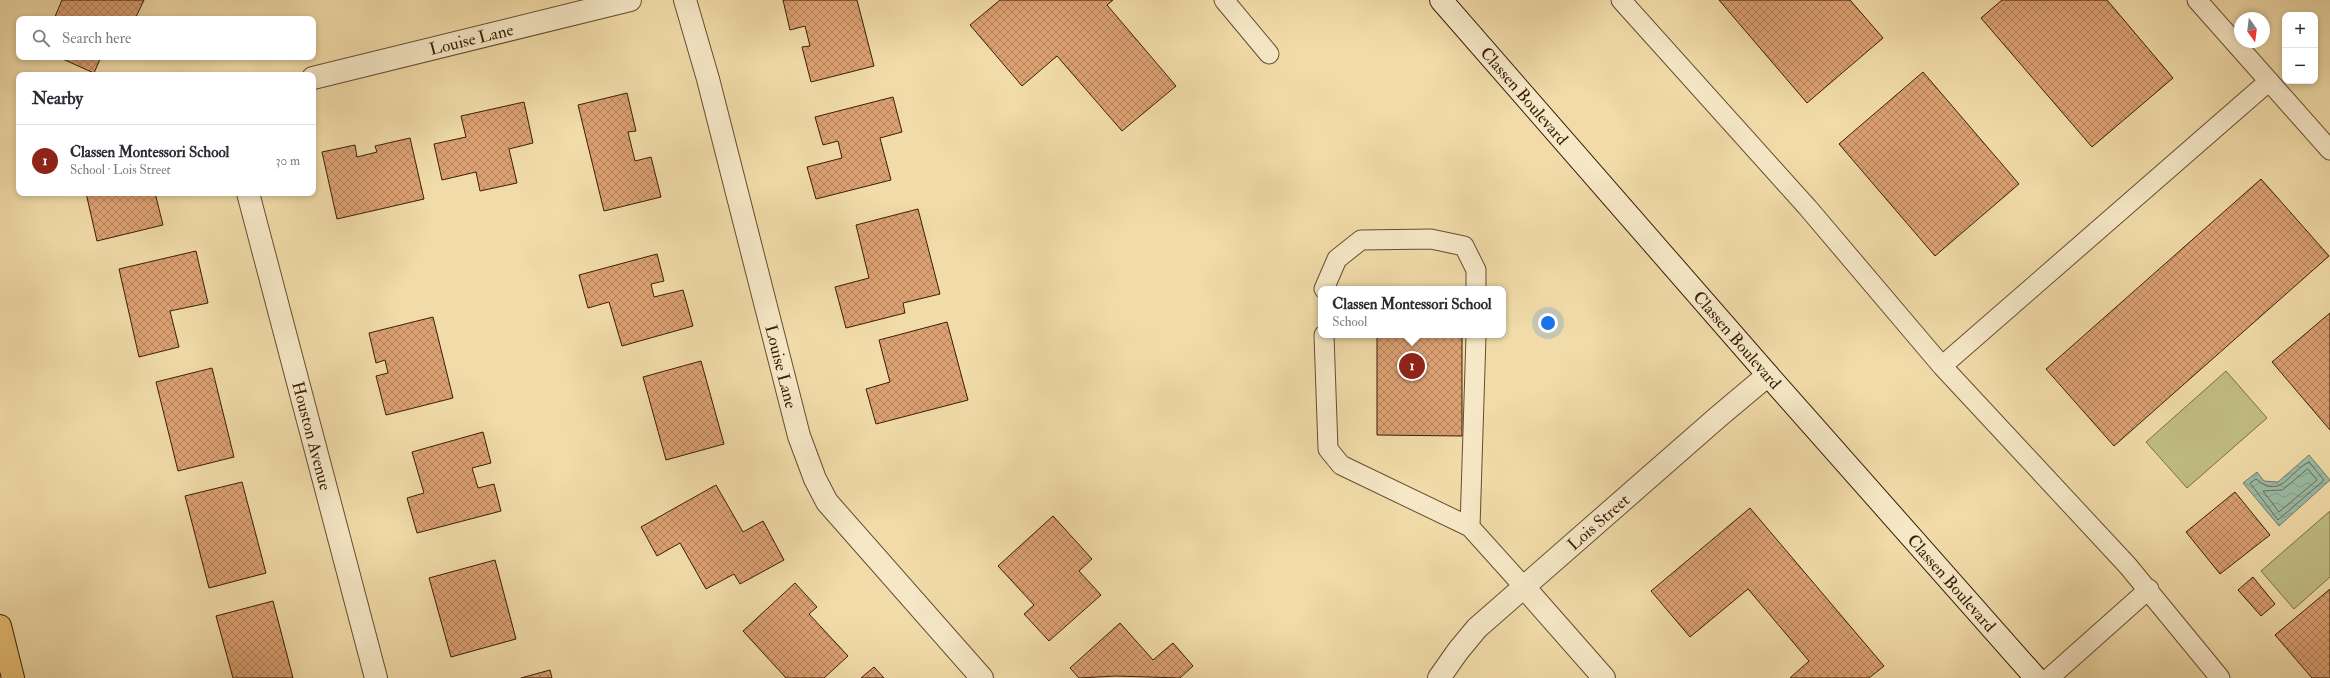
<!DOCTYPE html>
<html lang="en">
<head>
<meta charset="utf-8">
<style>
	:root { --surface:#fff; --page:#f7f7f7; --text:#2b2b33; --muted:#7c7c81; --line:#e1e1e2; --accent:#8f2418 }
	body { margin:0; font-family:"IM FELL Double Pica",serif; background:var(--page); color:var(--text) }
	.controls { position:absolute; right:12px; top:12px; display:grid; overflow:hidden; border-radius:8px; box-shadow:0 2px 6px #0003 }
	.controls button { width:36px; height:36px; display:grid; place-items:center; padding:0; border:0; border-bottom:1px solid var(--line); background:var(--surface); color:var(--text); font:20px sans-serif }
	.compass { position:absolute; left:2234px; top:12px; width:36px; height:36px; border-radius:50%; background:var(--surface); box-shadow:0 2px 6px #0003; rotate:166deg }
	.you { position:absolute; left:1548px; top:323px; width:14px; height:14px; margin:-10px; border:3px solid #fff; border-radius:50%; background:#1a73e8; box-shadow:0 0 0 6px #1a73e833 }
	.badge { display:grid; place-items:center; width:26px; height:26px; border-radius:50%; background:var(--accent); color:#fff; font-size:13px; font-weight:700 }
	.pin { position:absolute; translate:-50% -50%; border:2px solid #fff; box-shadow:0 1px 4px #0006 }
	.popup { position:absolute; left:1318px; top:286px; width:188px; height:52px; box-sizing:border-box; display:grid; place-content:center; border-radius:8px; background:var(--surface); filter:drop-shadow(0 1px 3px #0005); font-size:13px; white-space:nowrap; color:var(--muted) }
	.popup b { font-size:15px; color:var(--text) }
	.popup::after { content:''; position:absolute; left:50%; top:100%; margin-left:-8px; border:8px solid transparent; border-top-color:var(--surface) }
	.list { margin:0; padding:0; list-style:none }
	h2 { display:flex; justify-content:space-between; align-items:center; height:52px; margin:0; padding:0 16px; font-size:17px }
	h2 small { font-size:13px; font-weight:400; color:var(--muted) }
	.list li { display:grid; grid-template-columns:26px 1fr auto; gap:12px; align-items:center; box-sizing:border-box; height:72px; padding:0 16px; border-top:1px solid var(--line) }
	.list b { display:block; font-size:15px; white-space:nowrap }
	.list p { margin:0; font-size:13px; white-space:nowrap; color:var(--muted) }
	.list em { font-size:13px; font-style:normal; color:var(--muted) }
	.icon { flex:none; width:22px; height:22px; fill:none; stroke:currentColor; stroke-width:2; stroke-linecap:round; stroke-linejoin:round }
	.map { position:relative; flex:none; width:2330px; height:678px; overflow:hidden }
	.search { position:absolute; background:var(--surface); box-shadow:0 2px 6px #0003; left:16px; top:16px; width:300px; height:44px; display:flex; align-items:center; gap:10px; box-sizing:border-box; padding:0 14px; border-radius:8px; color:var(--muted); font-size:15px }
	.panel { position:absolute; background:var(--surface); box-shadow:0 2px 6px #0003; left:16px; top:72px; width:300px; height:124px; border-radius:8px }
	.map>svg:first-child { display:block }
	.green { fill:#c1be84; stroke:#7d6e45 }
	.water { fill:url(#water-waves); stroke:#747c67 }
	.lines { fill:none; stroke-linecap:round; stroke-linejoin:round }
	.shore { stroke:#6a6c56; stroke-width:1 }
	.building { fill:url(#building-cross-hatch); stroke:#391d06 }
	.lane-casing { stroke:#674d2f; stroke-width:21 }
	.street-casing { stroke:#674d2f; stroke-width:24 }
	.secondary-casing { stroke:#391d06; stroke-width:24 }
	.primary-casing { stroke:#391d06; stroke-width:24 }
	.lane { stroke:#f6e8c7; stroke-width:19 }
	.street { stroke:#f6e8c7; stroke-width:22 }
	.secondary { stroke:#f6e8c7; stroke-width:22 }
	.primary { stroke:#e8be74; stroke-width:22 }
	.labels { text-anchor:middle; dominant-baseline:central; stroke-width:4; stroke-linejoin:round; paint-order:stroke }
	.street-label { font-size:17px; fill:#391d06; stroke:#f6e8c7 }
</style>
</head>
<body>
<div class="map">
<svg width="2330" height="678" viewBox="0 0 2330 678">
	<defs>
		<pattern id="water-waves" width="16" height="10" patternUnits="userSpaceOnUse"><rect width="16" height="10" fill="#9bbca7"/><path d="M0 5q4-4 8 0t8 0" fill="none" stroke="#86a18e"/></pattern>
		<pattern id="building-cross-hatch" width="8" height="8" patternUnits="userSpaceOnUse"><rect width="8" height="8" fill="#dca173"/><path d="M0 0l8 8M0 8l8-8" fill="none" stroke="#b3835c"/></pattern>
	</defs>
	<rect width="100%" height="100%" fill="#f1dca9"/>
	<filter id="stains"><feTurbulence type="fractalNoise" baseFrequency=".005" numOctaves="4"/><feColorMatrix values="0 0 0 0 .2 0 0 0 0 .09 0 0 0 0 .02 0 0 0 .5 -.17"/></filter>
	<radialGradient id="worn" r=".72"><stop offset=".6" stop-color="#630" stop-opacity="0"/><stop offset="1" stop-color="#630" stop-opacity=".3"/></radialGradient>
	<!-- green -->
	<path class="green" d="M 2226,371 L 2267,418 L 2187,488 L 2146,442 Z
		M 2330,511 L 2330,577 L 2294,609 L 2261,571 Z"/>
	<!-- water -->
	<path class="water" d="M 2309,455 L 2330,480 L 2279,526 L 2243,483 L 2257,472 L 2264,481 L 2278,482 Z"/>
	<g class="lines">
		<!-- shore -->
		<path class="shore" d="M 2309,462 L 2324,480 L 2278,520 L 2250,483 L 2256,479 C 2282,500 2288,472 2309,462 Z
			M 2308,469 L 2317,480 L 2279,512 L 2263,491 L 2282,490 Z"/>
	</g>
	<!-- building -->
	<path class="building" d="M 62,0 L 144,0 L 135,19 L 54,19 Z
		M 783,0 L 857,0 L 874,66 L 811,82 L 802,47 L 810,46 L 805,26 L 790,30 Z
		M 1000,0 L 1113,0 L 1107,5 L 1176,86 L 1122,131 L 1057,56 L 1022,86 L 970,25 Z
		M 1719,0 L 1850,0 L 1883,38 L 1807,103 Z
		M 2002,0 L 2107,0 L 2173,78 L 2092,147 L 1981,18 Z
		M 58,57 L 101,57 L 94,73 Z
		M 1923,72 L 2019,184 L 1935,256 L 1839,144 Z
		M 627,93 L 636,131 L 628,132 L 635,161 L 651,157 L 661,197 L 604,211 L 578,105 Z
		M 893,97 L 902,132 L 880,138 L 891,180 L 816,199 L 807,167 L 842,158 L 838,141 L 823,145 L 815,117 Z
		M 524,102 L 533,143 L 509,149 L 517,183 L 480,191 L 476,172 L 442,180 L 434,144 L 466,137 L 461,116 Z
		M 410,138 L 424,199 L 337,219 L 322,152 L 355,145 L 357,157 L 377,152 L 375,146 Z
		M 2261,179 L 2329,256 L 2114,446 L 2046,369 Z
		M 86,193 L 155,193 L 163,225 L 97,241 Z
		M 918,209 L 940,294 L 903,303 L 905,313 L 846,328 L 835,287 L 869,278 L 856,225 Z
		M 196,251 L 208,303 L 170,311 L 179,347 L 139,357 L 119,269 Z
		M 657,254 L 664,281 L 651,284 L 654,297 L 683,290 L 693,326 L 622,346 L 609,302 L 588,308 L 579,275 Z
		M 2330,313 L 2330,430 L 2272,362 Z
		M 433,317 L 453,398 L 386,415 L 376,376 L 388,373 L 385,360 L 376,363 L 369,333 Z
		M 947,322 L 968,400 L 876,424 L 866,389 L 890,382 L 879,340 Z
		M 1377,335 L 1494,335 L 1462,336 L 1462,436 L 1377,435 Z
		M 701,361 L 724,444 L 666,460 L 643,377 Z
		M 212,368 L 234,457 L 178,471 L 156,382 Z
		M 483,432 L 491,463 L 472,468 L 478,488 L 494,484 L 501,511 L 417,533 L 407,498 L 424,493 L 412,452 Z
		M 242,482 L 266,573 L 209,588 L 185,496 Z
		M 716,485 L 743,532 L 763,521 L 784,560 L 740,584 L 734,574 L 706,589 L 680,543 L 657,556 L 641,527 Z
		M 2235,492 L 2270,535 L 2220,574 L 2186,532 Z
		M 1750,508 L 1884,666 L 1869,678 L 1790,678 L 1809,661 L 1748,589 L 1690,637 L 1651,591 Z
		M 1053,516 L 1092,559 L 1079,571 L 1101,595 L 1049,641 L 1024,614 L 1034,605 L 998,566 Z
		M 495,560 L 516,639 L 451,657 L 429,578 Z
		M 2253,577 L 2275,604 L 2261,616 L 2238,590 Z
		M 795,583 L 817,607 L 809,614 L 848,656 L 824,678 L 786,678 L 743,631 Z
		M 2330,589 L 2330,678 L 2312,678 L 2275,635 Z
		M 273,601 L 293,678 L 233,678 L 216,616 Z
		M 1120,623 L 1153,660 L 1173,643 L 1193,666 L 1180,678 L 1116,676 L 1079,678 L 1070,668 Z
		M 874,667 L 884,678 L 861,678 Z
		M 550,670 L 552,678 L 521,678 Z"/>
	<g class="lines">
		<!-- lane casing -->
		<g class="lane-casing">
			<path id="lane" d="M 1224,0 L 1269,54
				M 1621,0 L 1808,208 L 1942,366 L 2128,566 L 2220,678
				M 2197,0 L 2330,150
				M 1324,289 L 1337,259 L 1361,240 L 1431,239 L 1464,246 L 1476,270 L 1476,289
				M 1324,335 L 1328,449 L 1341,465 L 1470,527
				M 1476,336 L 1470,527 L 1524,587
				M 1942,366 L 2268,82
				M 2049,678 L 2149,589"/>
		</g>
		<!-- street casing -->
		<g class="street-casing">
			<g id="street">
				<path id="s1" d="M 685,0 L 708,79 L 799,436 L 815,479 L 827,502 L 982,678"/>
				<path id="s2" d="M 313,78 L 630,0"/>
				<path id="s3" d="M 248,193 L 376,678"/>
				<path d="M 1524,587 L 1604,678"/>
				<path id="s4" d="M 1439,678 L 1458,651 L 1477,628 L 1718,417 L 1768,375"/>
			</g>
		</g>
		<!-- secondary casing -->
		<g class="secondary-casing">
			<g id="secondary">
				<path id="s5" d="M 1441,0 L 1768,375 L 2036,678"/>
			</g>
		</g>
		<!-- primary casing -->
		<g class="primary-casing">
			<path id="primary" d="M 0,626 L 13,678"/>
		</g>
		<!-- lane -->
		<use href="#lane" class="lane"/>
		<!-- street -->
		<use href="#street" class="street"/>
		<!-- secondary -->
		<use href="#secondary" class="secondary"/>
		<!-- primary -->
		<use href="#primary" class="primary"/>
	</g>
	<g class="labels">
		<!-- street labels -->
		<g class="street-label">
			<text stroke="none"><textPath href="#s2" startOffset="163">Louise Lane</textPath></text>
			<text stroke="none"><textPath href="#s5" startOffset="127">Classen Boulevard</textPath></text>
			<text stroke="none"><textPath href="#s5" startOffset="451">Classen Boulevard</textPath></text>
			<text stroke="none"><textPath href="#s1" startOffset="379">Louise Lane</textPath></text>
			<text stroke="none"><textPath href="#s3" startOffset="251">Houston Avenue</textPath></text>
			<text stroke="none"><textPath href="#s4" startOffset="224">Lois Street</textPath></text>
			<text stroke="none"><textPath href="#s5" startOffset="775">Classen Boulevard</textPath></text>
		</g>
	</g>
	<rect width="100%" height="100%" filter="url(#stains)"/>
	<rect width="100%" height="100%" fill="url(#worn)"/>
</svg>
<div class="controls">
<button>+</button>
<button>−</button>
</div>
<svg class="compass" viewBox="-18 -18 36 36"><path d="M0-13l5 13h-10z" fill="#e53935"/><path d="M0 13l5-13h-10z" fill="#7c7c81"/></svg>
<div class="you"></div>
<div class="pin badge" style="left:1412px;top:366px">1</div>
<div class="popup"><b>Classen Montessori School</b>School</div>
<div class="search"><svg class="icon" aria-label="search" viewBox="0 0 24 24"><circle cx="10" cy="10" r="6"/><path d="M15 15l6 6"/></svg>Search here</div>
<section class="panel">
<h2>Nearby<small></small></h2>
<ul class="list">
<li><span class="badge">1</span><div><b>Classen Montessori School</b><p>School · Lois Street</p></div><em>30 m</em></li>
</ul>
</section>
</div>
</body>
</html>
